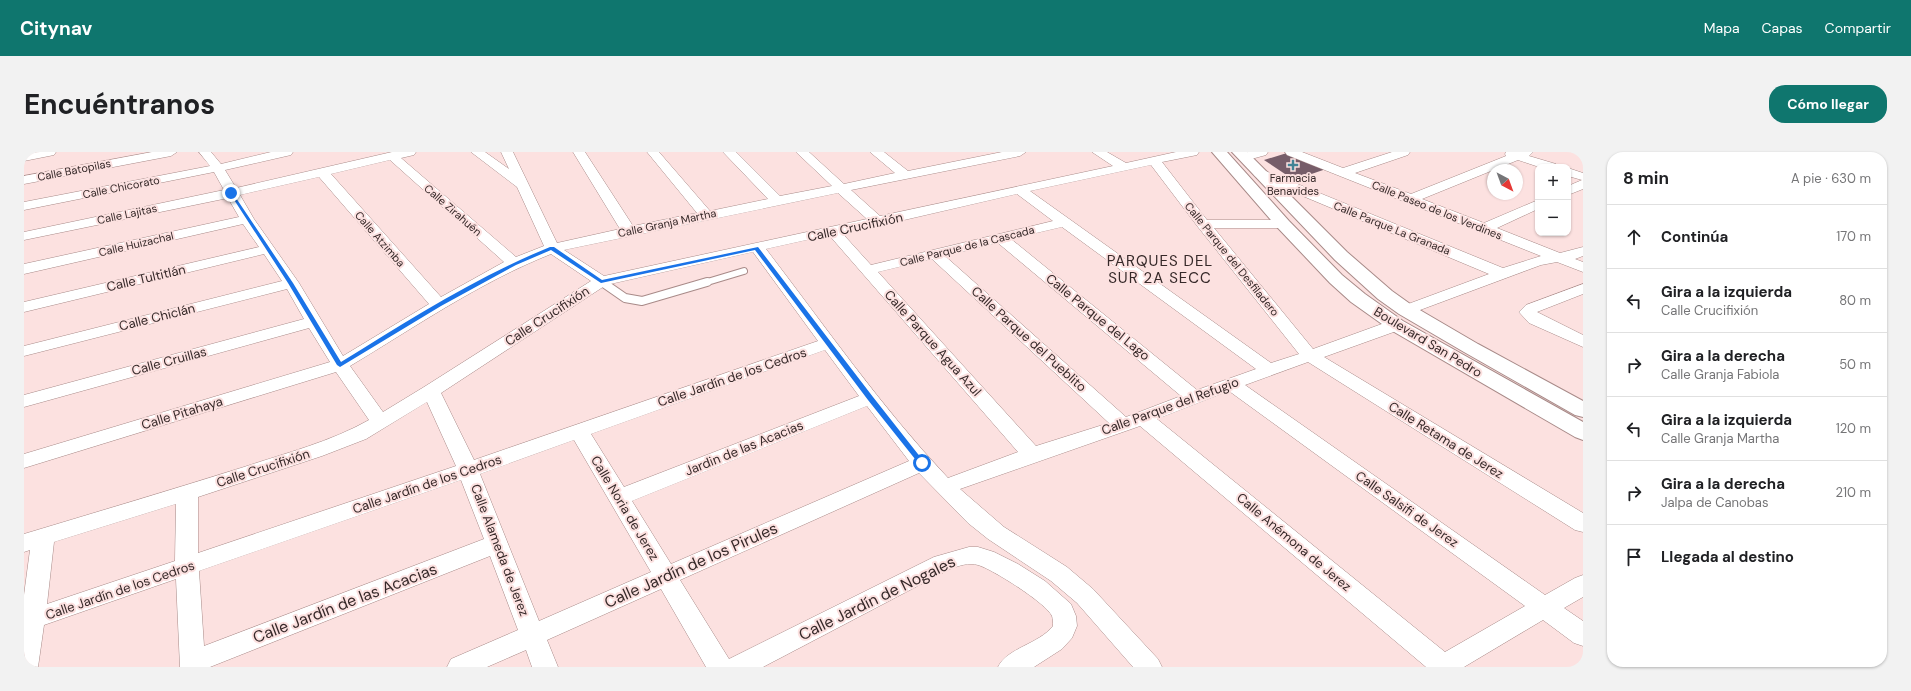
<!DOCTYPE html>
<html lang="es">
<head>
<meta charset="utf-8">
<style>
	:root { --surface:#fff; --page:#f2f2f2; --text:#202124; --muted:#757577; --line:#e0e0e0; --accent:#0f766e }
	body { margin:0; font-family:"DM Sans",sans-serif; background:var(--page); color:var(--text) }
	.controls { position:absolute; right:12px; top:12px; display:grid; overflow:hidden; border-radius:8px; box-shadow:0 1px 3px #0004 }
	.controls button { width:36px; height:36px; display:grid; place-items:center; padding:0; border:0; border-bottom:1px solid var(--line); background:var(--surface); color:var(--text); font:20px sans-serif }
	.compass { position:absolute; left:1463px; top:12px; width:36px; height:36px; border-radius:50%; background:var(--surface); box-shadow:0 1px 3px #0004; rotate:139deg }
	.stop { position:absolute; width:12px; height:12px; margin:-9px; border:3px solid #1a73e8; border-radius:50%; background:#fff }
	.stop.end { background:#1a73e8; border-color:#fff; box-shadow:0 1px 4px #0008 }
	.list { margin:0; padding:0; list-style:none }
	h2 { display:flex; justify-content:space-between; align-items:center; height:52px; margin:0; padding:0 16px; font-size:17px }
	h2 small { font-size:13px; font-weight:400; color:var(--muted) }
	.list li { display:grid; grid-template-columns:26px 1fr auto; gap:12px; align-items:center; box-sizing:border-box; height:64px; padding:0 16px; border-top:1px solid var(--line) }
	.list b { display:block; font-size:15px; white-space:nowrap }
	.list p { margin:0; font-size:13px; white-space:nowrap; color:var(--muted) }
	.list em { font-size:13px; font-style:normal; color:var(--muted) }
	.icon { flex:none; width:22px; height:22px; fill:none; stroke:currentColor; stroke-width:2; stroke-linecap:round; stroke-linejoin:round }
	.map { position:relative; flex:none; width:1559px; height:515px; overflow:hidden; border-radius:16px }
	header { display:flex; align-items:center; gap:24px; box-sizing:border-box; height:56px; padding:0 20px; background:var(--accent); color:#fff }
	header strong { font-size:19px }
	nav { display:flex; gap:22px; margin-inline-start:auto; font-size:14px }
	.intro { display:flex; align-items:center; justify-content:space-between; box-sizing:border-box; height:96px; padding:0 24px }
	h1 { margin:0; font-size:28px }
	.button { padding:10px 18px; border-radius:16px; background:var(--accent); color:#fff; font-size:14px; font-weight:700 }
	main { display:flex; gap:24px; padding:0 24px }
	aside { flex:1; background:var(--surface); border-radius:16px; box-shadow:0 1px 3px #0004 }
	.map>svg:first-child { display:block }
	.building { fill:#765d69 }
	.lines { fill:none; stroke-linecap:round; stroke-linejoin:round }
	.service-far1-casing { stroke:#a88a88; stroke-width:8 }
	.service-casing { stroke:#a88a88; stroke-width:10 }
	.minor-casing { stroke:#a88a88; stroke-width:1 }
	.tertiary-casing { stroke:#a88a88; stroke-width:2 }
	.service-far1 { stroke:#fff; stroke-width:6 }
	.service { stroke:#fff; stroke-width:8 }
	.minor { fill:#fff; fill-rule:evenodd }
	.tertiary { fill:#fff; fill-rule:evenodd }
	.route { fill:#1a73e8 }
	.poi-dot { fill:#428496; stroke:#fce1e0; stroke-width:1.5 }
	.labels { text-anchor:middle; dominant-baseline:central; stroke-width:4; stroke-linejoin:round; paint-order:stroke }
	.far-street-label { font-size:11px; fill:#362929; stroke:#fce1e0 }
	.far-poi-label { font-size:11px; fill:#362929; stroke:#fce1e0 }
	.street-label { font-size:13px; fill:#362929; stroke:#fce1e0 }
	.quarter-label { font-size:15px; letter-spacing:1px; fill:#362929; stroke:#fce1e0 }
	.near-street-label { font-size:16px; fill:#362929; stroke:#fce1e0 }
</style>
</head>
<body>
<header>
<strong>Citynav</strong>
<nav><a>Mapa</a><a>Capas</a><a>Compartir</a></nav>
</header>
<div class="intro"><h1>Encuéntranos</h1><a class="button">Cómo llegar</a></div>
<main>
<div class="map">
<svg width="1559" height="515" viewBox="0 0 1559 515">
	<rect width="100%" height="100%" fill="#fce1e0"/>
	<!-- building -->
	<path class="building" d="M 1263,1 L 1302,17 L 1270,28 L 1240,8 Z"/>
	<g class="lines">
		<!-- service-far1 casing -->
		<g class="service-far1-casing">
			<path id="service-far1" d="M 577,129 L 579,131
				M 680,131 L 720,119"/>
		</g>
		<!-- service casing -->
		<g class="service-casing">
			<path id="service" d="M 578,130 L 601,146 L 618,149 L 683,130"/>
		</g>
		<!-- minor casing -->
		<g class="minor-casing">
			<path id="minor" d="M 7,0 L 32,0 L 30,3 L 0,9 L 0,1 Z
				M 128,0 L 153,0 L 147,4 L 0,32 L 0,24 Z
				M 175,0 L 187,0 L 197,12 L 247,0 L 269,0 L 267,3 L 201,18 L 212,36 L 368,0 L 392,0 L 390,3 L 377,6 L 492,105 L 520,94 L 493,35 L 447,0 L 461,0 L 485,17 L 477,0 L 489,0 L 533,91 L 596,77 L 549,0 L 561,0 L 609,74 L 673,61 L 623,0 L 635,0 L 686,59 L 744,47 L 699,0 L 712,0 L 756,44 L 808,34 L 772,0 L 785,0 L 820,32 L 871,21 L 846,0 L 860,0 L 884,19 L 978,0 L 1002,0 L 996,4 L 827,38 L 856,64 L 1089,14 L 1068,0 L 1083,0 L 1102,11 L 1152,0 L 1175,0 L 1173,3 L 1138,10 L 1183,68 L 1259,68 L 1264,69 L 1266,72 L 1264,75 L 1259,76 L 1190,76 L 1289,197 L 1366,169 L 1372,168 L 1378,169 L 1380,173 L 1378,177 L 1300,205 L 1559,361 L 1559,380 L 1551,378 L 1284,210 L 1221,233 L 1521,443 L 1551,426 L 1559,423 L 1559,445 L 1540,456 L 1559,469 L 1559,494 L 1550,491 L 1519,468 L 1440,515 L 1402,515 L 1116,274 L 936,337 L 980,375 L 1043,415 L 1069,437 L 1134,507 L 1138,515 L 1109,515 L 1053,451 L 1027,429 L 964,387 L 944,371 L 895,321 L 656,428 L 705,507 L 910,405 L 945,395 L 954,395 L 970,400 L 994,412 L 1021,429 L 1047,452 L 1052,464 L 1053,474 L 1048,486 L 1038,497 L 1010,515 L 974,515 C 983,496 1015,492 1029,474 C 1029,471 1029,467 1028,464 C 1022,451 968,417 954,413 C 945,410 934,414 926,417 L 739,515 L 682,515 L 637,437 L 523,488 L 534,515 L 508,515 L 502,498 L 463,515 L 423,515 L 427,507 L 494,478 L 466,404 L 186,515 L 156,515 L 152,427 L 20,473 L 14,515 L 0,515 L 0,443 L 6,398 L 0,400 L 0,382 C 73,360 147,338 220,315 C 262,301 306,290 345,268 L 312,220 L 0,316 L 0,302 L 306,210 L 285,176 L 0,255 L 0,243 L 280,167 L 263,137 L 0,204 L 0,194 L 258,129 L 240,102 L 0,160 L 0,150 L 235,95 L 219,72 L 0,122 L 0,112 L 215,65 L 204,46 L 0,88 L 0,80 L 200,38 L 190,20 L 0,58 L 0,50 L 186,14 ZM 366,8 L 480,110 L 417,145 L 307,22 ZM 1127,13 L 1174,75 L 1275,202 L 1247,211 L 1006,39 ZM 295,25 L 405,152 L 319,204 L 275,131 L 230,67 L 216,43 ZM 814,41 L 843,67 L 580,124 L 540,98 ZM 993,42 L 1029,69 L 847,113 L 818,81 L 854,74 ZM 1038,75 L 1232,217 L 1173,238 L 987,87 ZM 805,83 L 994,300 L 924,326 C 857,255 801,174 742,97 ZM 974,91 L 1157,244 L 1102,265 L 921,104 ZM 729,100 L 794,189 L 450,308 L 417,241 L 582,133 ZM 527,102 L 567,129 L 400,235 L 359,260 L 326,214 C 391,175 456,130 527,102 ZM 908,107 L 1085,271 L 1012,294 L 854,120 ZM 801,198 L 835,244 L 600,335 L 567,282 ZM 1205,239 L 1501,454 L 1421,500 L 1133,267 ZM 403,250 L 432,314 L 174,401 L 174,345 L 298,304 L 342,287 ZM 843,254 L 885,309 L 647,412 L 608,349 ZM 550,288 L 627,420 L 515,469 L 456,322 ZM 437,328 L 460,387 L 180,494 L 175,419 ZM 152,352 L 151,409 L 23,452 L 30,390 Z
				M 1224,0 L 1244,0 L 1242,3 L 1220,9 L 1214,5 L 1216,2 Z
				M 1261,0 L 1278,0 L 1319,16 L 1368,0 L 1386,0 L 1384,3 L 1331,21 L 1387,42 L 1482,4 L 1481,2 L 1482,0 L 1509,0 L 1505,4 L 1532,12 L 1534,15 L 1515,15 L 1494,8 L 1398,47 L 1460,71 L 1514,48 L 1514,57 L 1473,76 L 1536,101 L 1559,95 L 1559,104 L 1551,107 L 1559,110 L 1559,120 L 1533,110 L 1517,113 L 1388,161 L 1382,163 L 1376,161 L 1374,158 L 1376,155 L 1465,122 L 1231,24 L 1229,21 L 1231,18 L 1239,18 L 1479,116 L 1517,104 L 1263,3 Z
				M 1544,16 L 1559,21 L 1559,37 L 1544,43 L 1544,34 L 1558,28 L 1544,24 Z
				M 1559,132 L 1559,142 L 1513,160 L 1559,183 L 1559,195 L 1505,171 L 1495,160 L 1502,153 Z"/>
		</g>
		<!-- tertiary casing -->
		<g class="tertiary-casing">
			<path id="tertiary" d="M 1188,0 L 1203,0 L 1265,69 L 1318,123 L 1341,142 L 1379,169 L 1559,270 L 1559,288 L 1551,285 L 1365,177 L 1327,150 L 1306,131 L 1253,75 Z
				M 1208,0 L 1223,0 L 1323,100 L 1368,139 L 1389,154 L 1454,192 L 1559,249 L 1559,265 L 1551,263 L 1440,200 L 1375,162 L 1354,147 L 1311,108 Z"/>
		</g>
		<!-- service-far1 -->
		<use href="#service-far1" class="service-far1"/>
		<!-- service -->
		<use href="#service" class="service"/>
		<!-- minor -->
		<use href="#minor" class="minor"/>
		<!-- tertiary -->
		<use href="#tertiary" class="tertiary"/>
	</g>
	<!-- route -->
	<path class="route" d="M 205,40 L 208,40 L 269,131 L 317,210 C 385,168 452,125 526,95 L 530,95 L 578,128 L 734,95 L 849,245 L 901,311 L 900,312 L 895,312 L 844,248 L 731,98 L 577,131 L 527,98 L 492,113 L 417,154 L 316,215 L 313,213 L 264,131 Z"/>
	<!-- markers -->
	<path class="poi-dot" d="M1267 7h4v4h4v4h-4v4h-4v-4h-4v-4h4z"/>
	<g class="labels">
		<!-- far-street labels -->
		<g class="far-street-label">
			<text transform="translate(50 18) rotate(-11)">Calle Batopilas</text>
			<text transform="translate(97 35) rotate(-11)">Calle Chicorato</text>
			<text transform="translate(429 58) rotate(41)">Calle Zirahuén</text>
			<text transform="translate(1413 58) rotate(22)">Calle Paseo de los Verdines</text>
			<text transform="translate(103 62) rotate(-12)">Calle Lajitas</text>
			<text transform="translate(643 71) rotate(-12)">Calle Granja Martha</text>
			<text transform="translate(1368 76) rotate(22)">Calle Parque La Granada</text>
			<text transform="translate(356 87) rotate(49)">Calle Atzimba</text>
			<text transform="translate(112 92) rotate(-13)">Calle Huizachal</text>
			<text transform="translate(943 94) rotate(-14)">Calle Parque de la Cascada</text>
			<text transform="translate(1208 107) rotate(51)">Calle Parque del Desfiladero</text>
		</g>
		<!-- far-poi labels -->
		<g class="far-poi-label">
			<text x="1269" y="26">Farmacia<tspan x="1269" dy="13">Benavides</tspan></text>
		</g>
		<!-- street labels -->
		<g class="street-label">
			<text transform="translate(831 75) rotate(-12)">Calle Crucifixión</text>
			<text transform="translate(122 126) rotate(-13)">Calle Tultitlán</text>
			<text transform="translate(523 164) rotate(-33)">Calle Crucifixión</text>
			<text transform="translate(133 165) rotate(-14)">Calle Chiclán</text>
			<text transform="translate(1074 165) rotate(39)">Calle Parque del Lago</text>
			<text transform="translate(1005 187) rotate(42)">Calle Parque del Pueblito</text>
			<text transform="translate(1404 190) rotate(31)">Boulevard San Pedro</text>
			<text transform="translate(909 191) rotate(48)">Calle Parque Agua Azul</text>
			<text transform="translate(145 209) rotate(-15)">Calle Cruillas</text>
			<text transform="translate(708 225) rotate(-19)">Calle Jardín de los Cedros</text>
			<text transform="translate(1146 254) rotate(-20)">Calle Parque del Refugio</text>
			<text transform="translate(158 261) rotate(-17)">Calle Pitahaya</text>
			<text transform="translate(1422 288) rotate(32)">Calle Retama de Jerez</text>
			<text transform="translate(720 296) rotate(-22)">Jardin de las Acacias</text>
			<text transform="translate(239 316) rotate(-18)">Calle Crucifixión</text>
			<text transform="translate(403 332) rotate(-19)">Calle Jardín de los Cedros</text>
			<text transform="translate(601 356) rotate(59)">Calle Noria de Jerez</text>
			<text transform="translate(1383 357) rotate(35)">Calle Salsifi de Jerez</text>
			<text transform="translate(1270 390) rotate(40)">Calle Anémona de Jerez</text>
			<text transform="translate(476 398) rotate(69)">Calle Alameda de Jerez</text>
			<text transform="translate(96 438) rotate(-19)">Calle Jardín de los Cedros</text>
		</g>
		<!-- quarter labels -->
		<g class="quarter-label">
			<text x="1136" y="109">PARQUES DEL<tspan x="1136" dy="17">SUR 2A SECC</tspan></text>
		</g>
		<!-- near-street labels -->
		<g class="near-street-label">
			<text transform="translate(667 413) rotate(-24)">Calle Jardín de los Pirules</text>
			<text transform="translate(853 446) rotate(-26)">Calle Jardín de Nogales</text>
			<text transform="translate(321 451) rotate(-21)">Calle Jardín de las Acacias</text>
		</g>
	</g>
</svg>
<div class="controls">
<button>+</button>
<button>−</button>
</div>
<svg class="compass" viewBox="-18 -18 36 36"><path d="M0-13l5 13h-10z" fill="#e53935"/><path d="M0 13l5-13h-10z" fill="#757577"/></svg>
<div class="stop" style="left:898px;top:311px"></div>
<div class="stop end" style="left:207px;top:41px"></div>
</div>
<aside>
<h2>8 min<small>A pie · 630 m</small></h2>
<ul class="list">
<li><svg class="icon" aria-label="ahead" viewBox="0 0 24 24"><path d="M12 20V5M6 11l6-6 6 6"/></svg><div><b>Continúa</b></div><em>170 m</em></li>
<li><svg class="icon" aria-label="left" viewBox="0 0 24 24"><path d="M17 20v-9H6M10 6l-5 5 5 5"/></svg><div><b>Gira a la izquierda</b><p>Calle Crucifixión</p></div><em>80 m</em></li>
<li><svg class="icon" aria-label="right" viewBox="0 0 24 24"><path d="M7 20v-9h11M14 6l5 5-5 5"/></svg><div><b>Gira a la derecha</b><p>Calle Granja Fabiola</p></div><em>50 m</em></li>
<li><svg class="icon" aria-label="left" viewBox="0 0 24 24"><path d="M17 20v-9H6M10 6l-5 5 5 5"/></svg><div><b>Gira a la izquierda</b><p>Calle Granja Martha</p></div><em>120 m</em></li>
<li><svg class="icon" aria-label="right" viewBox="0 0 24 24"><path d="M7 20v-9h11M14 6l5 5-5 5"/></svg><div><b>Gira a la derecha</b><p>Jalpa de Canobas</p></div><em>210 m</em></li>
<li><svg class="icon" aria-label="arrive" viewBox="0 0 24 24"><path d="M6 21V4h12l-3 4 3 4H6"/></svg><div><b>Llegada al destino</b></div></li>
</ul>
</aside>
</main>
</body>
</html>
